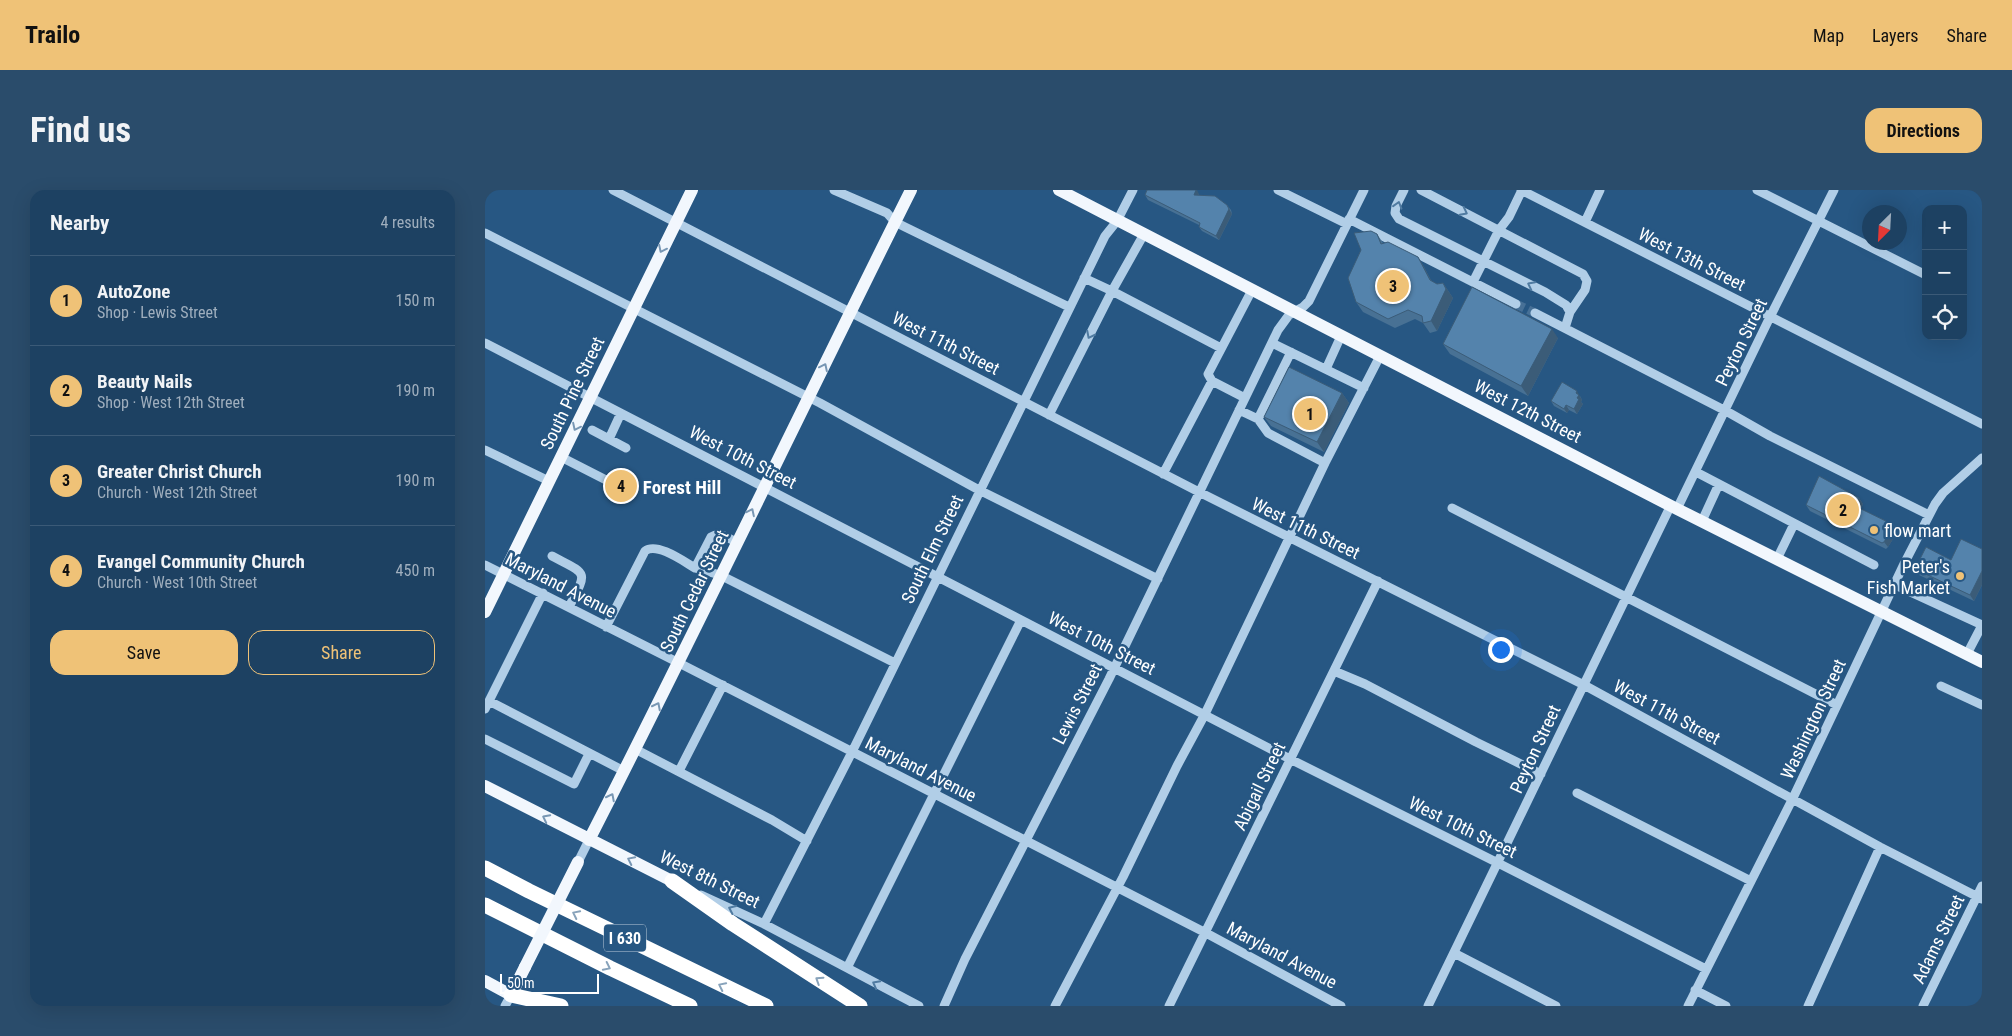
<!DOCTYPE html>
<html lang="en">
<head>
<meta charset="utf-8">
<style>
	:root { --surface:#1d4162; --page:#2a4c6b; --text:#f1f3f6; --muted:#a0afbe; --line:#3b5a77; --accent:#efc277 }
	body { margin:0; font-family:"Roboto Condensed",sans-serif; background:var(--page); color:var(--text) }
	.controls { position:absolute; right:15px; top:15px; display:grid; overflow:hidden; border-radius:10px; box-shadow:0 5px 20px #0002 }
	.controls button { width:45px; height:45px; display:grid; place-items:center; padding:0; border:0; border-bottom:1px solid var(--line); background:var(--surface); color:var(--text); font:25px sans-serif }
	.compass { position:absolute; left:1377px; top:15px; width:45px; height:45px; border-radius:50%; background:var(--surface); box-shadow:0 5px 20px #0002; rotate:204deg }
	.scale { position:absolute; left:15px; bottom:12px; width:99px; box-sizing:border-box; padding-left:5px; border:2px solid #fff; border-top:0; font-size:14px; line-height:18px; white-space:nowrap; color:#fff; -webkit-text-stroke:4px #275783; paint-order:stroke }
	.you { position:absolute; left:1015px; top:459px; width:18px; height:18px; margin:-12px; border:4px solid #fff; border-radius:50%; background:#1a73e8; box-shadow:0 0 0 8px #1a73e833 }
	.badge { display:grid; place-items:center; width:32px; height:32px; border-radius:50%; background:var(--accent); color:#111; font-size:16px; font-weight:700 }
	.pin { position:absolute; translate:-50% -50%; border:2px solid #fff; box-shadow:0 1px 5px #0006 }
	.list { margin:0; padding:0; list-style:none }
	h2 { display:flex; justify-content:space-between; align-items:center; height:65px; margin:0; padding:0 20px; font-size:21px }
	h2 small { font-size:16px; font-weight:400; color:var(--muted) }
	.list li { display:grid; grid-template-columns:32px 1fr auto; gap:15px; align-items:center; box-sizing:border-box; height:90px; padding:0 20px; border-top:1px solid var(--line) }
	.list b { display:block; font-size:19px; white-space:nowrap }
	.list p { margin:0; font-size:16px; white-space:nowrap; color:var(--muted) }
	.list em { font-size:16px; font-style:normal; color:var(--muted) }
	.actions { display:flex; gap:10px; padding:15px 20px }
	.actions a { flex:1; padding:11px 0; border:1px solid var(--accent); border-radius:15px; text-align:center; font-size:18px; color:var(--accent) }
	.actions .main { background:var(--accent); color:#111 }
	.icon { flex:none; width:28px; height:28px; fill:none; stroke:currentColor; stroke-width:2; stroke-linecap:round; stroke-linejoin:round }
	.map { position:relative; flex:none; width:1497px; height:816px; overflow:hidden; border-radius:15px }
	header { display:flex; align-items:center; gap:30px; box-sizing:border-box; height:70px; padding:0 25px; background:var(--accent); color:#111 }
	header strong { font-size:24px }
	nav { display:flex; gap:28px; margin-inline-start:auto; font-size:18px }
	.intro { display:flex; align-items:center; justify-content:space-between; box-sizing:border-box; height:120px; padding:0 30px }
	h1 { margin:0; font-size:35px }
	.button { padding:12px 22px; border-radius:15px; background:var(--accent); color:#111; font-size:18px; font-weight:700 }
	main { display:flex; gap:30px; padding:0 30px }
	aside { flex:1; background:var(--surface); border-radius:15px; box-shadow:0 5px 20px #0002 }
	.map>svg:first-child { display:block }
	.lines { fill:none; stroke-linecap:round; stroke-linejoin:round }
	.minor-tunnel { stroke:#477096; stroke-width:9; stroke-dasharray:9 4.5; stroke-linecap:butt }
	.minor { stroke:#b1cee7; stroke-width:9 }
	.major { stroke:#f2f7fd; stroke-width:12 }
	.highway { stroke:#fff; stroke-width:15 }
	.major-bridge { stroke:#f2f7fd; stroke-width:12 }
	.wall { fill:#487194 }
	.shaded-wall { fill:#3b5c78 }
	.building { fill:#5483ac; stroke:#3b5c78 }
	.oneway { stroke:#507ba1 }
	.oneway2 { stroke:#7897b4 }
	.oneway3 { stroke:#88a3bb }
	.poi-dot { fill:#efc277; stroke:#275783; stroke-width:2 }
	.labels { text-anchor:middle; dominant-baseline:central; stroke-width:5; stroke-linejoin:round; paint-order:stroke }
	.shield { fill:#275783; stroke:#becdda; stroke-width:1 }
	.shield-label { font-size:16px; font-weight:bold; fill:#fff }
	.street-label { font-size:18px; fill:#fff; stroke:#275783 }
	.poi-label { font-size:18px; fill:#fff; stroke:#275783; text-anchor:start }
	.neighbourhood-label { font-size:19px; font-weight:bold; fill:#fff; stroke:#275783 }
</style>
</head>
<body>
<header>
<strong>Trailo</strong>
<nav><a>Map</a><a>Layers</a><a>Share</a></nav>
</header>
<div class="intro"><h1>Find us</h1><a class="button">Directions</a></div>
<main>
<aside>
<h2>Nearby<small>4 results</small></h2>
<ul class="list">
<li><span class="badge">1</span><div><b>AutoZone</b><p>Shop · Lewis Street</p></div><em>150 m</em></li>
<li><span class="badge">2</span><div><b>Beauty Nails</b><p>Shop · West 12th Street</p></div><em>190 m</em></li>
<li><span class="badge">3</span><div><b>Greater Christ Church</b><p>Church · West 12th Street</p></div><em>190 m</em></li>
<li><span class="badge">4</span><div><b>Evangel Community Church</b><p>Church · West 10th Street</p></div><em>450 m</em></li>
</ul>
<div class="actions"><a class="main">Save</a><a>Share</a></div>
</aside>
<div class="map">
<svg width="1497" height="816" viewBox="0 0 1497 816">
	<rect width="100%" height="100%" fill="#275783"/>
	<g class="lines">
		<!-- minor-tunnel -->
		<path class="minor-tunnel" d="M 1031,114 L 1050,123"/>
		<!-- minor -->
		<path class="minor" d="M 128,0 L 714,302 L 1099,495 L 1395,657 L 1497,709
			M 349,0 L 402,23 L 410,32 L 420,37 L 584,117
			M 793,0 L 862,34
			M 919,0 L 911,16 L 910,23 L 914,29 L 1060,102 L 1081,115 L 1085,122
			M 936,0 L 1098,84 L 1102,91 L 1100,100 L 1085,122 L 1080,138
			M 1036,0 L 1497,234
			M 1272,0 L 1441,85
			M 864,29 L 1031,114
			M 1100,32 L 1115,0
			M 0,43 L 335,213 L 494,300 L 673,389
			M 599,88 L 627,101 L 659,44
			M 988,92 L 1014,40 L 1024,27 L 1037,0
			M 1050,123 L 1241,221 L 1285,246 L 1444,325
			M 0,153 L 805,569 L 1013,673 L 1221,779
			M 787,153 L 879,198
			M 841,179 L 856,146
			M 760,208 L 727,191 L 723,184 L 767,100
			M 564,225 L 627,101 L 736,158
			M 773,229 L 806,162
			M 107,240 L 141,258
			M 124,249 L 136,223
			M 0,260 L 64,291
			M 76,267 L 123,291
			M 840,273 L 895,166
			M 1211,282 L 1389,375
			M 678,284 L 727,191
			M 967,318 L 1352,515
			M 1192,319 L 1285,127 L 1349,0
			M 1217,331 L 1234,294
			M 251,352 C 243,348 235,341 226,347 L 210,378 L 235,385 L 410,473
			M 67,366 C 103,385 103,380 84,417
			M 1292,369 L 1309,334
			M 0,375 L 194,473 L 721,743 L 856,816
			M 1410,395 L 1497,435
			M 121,437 L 160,361 C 172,352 198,371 210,378
			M 1482,464 L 1495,439
			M 849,481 L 880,494 L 991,552 L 1056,584
			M 1456,496 L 1497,515
			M 4,511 L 58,403
			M 0,519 L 4,511 L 139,581
			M 0,549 L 89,594 L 104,564
			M 150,559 L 287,630 L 322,651
			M 194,581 L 238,495
			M 1092,603 L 1266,691
			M 93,672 L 104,650
			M 216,705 L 279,734 L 434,816
			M 279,734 L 367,562 L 620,46 L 632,31 L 648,0
			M 969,763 L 1071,816
			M 362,778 L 536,430
			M 1210,800 L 1241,816
			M 20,816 L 26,805
			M 459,816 L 480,769 L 624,489 L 793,140 L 804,125 L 818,117 L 824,111 L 879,0
			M 570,816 L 638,687 L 692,576 L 720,524 L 840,273 L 783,243 L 773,229 L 754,220
			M 684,816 L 893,391
			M 943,816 L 1186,315
			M 1203,816 L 1308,608 L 1419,374 L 1450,314 L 1458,303 L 1497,268
			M 1323,816 L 1395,657
			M 1438,816 L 1497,696"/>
		<!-- major -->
		<path class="major" d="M 574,0 L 1192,319 L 1497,472
			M 0,422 L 207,0
			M 0,596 L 187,691
			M 104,650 C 214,435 318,216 426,0
			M 0,791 L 26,805 L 40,777"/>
		<!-- highway -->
		<path class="highway" d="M 0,678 L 44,701 L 281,816
			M 187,691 L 248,734 L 375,816
			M 0,715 L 125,778 L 205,816
			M 26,805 L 76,816"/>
		<!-- major-bridge -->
		<path class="major-bridge" d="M 40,777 L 93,672"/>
	</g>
	<!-- wall -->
	<path class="wall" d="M 714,4 L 714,5 L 742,15 L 746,20 L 747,24 L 734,50 L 717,41 L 714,37 L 714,35 L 663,10 L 660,5 Z
		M 892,44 L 898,53 L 933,67 L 939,77 L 947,92 L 952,94 L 958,93 L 968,108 L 952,141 L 945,143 L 938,133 L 930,129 L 910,138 L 878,122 L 871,112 L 876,60 Z
		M 1073,148 L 1043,206 L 965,164 L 958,154 Z
		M 857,203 L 864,213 L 839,262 L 786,236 L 779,227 Z
		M 1095,206 L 1097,210 L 1096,212 L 1098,214 L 1092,224 L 1084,220 L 1082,223 L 1069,216 L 1066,211 Z
		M 1374,308 L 1378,314 L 1376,319 L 1409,335 L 1413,341 L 1403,357 L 1401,359 L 1325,321 L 1321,315 Z
		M 1497,359 L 1497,395 L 1489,411 L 1434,385 L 1430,379 L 1466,370 Z"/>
	<!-- shaded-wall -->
	<path class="shaded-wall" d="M 711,0 L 712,0 L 714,4 L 712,10 L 709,5 Z
		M 742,15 L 747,24 L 734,50 L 731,46 Z
		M 933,67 L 939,77 L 951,100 L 945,90 Z
		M 958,93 L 968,108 L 952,141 L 946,131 Z
		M 1067,139 L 1073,148 L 1043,206 L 1036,196 Z
		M 1092,201 L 1097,210 L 1096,212 L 1098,214 L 1092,224 L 1089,219 Z
		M 857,203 L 864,213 L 839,262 L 832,252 Z
		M 1081,215 L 1084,220 L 1082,223 L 1079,219 Z
		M 1374,308 L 1378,314 L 1374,322 L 1370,316 Z
		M 1409,335 L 1413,341 L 1403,357 L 1399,352 Z
		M 1497,381 L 1497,395 L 1489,411 L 1485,405 Z"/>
	<!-- building -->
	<path class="building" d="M 662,0 L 711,0 L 709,5 L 730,6 L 742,15 L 744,19 L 731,46 L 714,37 L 715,33 L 660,5 Z
		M 886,41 L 892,44 L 896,54 L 903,52 L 933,67 L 945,90 L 952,94 L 958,93 L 961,99 L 946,131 L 938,133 L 937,126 L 923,120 L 903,129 L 871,112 L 863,88 L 876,60 L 869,43 Z
		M 987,97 L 1067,139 L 1036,196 L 958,154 Z
		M 804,177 L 857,203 L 832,252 L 779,227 Z
		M 1077,192 L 1092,201 L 1091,203 L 1094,205 L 1092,208 L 1094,209 L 1089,219 L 1081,215 L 1079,219 L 1066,211 Z
		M 1334,286 L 1374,308 L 1370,316 L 1409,335 L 1399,352 L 1397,353 L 1321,315 Z
		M 1476,349 L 1497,359 L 1497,381 L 1485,405 L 1430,379 L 1441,357 L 1466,370 Z"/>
	<!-- one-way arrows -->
	<defs><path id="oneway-chevron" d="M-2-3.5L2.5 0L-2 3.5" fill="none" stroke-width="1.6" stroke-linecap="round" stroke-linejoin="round" transform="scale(1.25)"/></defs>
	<g class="oneway">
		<use href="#oneway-chevron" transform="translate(913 15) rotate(-73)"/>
		<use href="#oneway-chevron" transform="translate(979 22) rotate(27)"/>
		<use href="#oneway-chevron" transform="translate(1046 95) rotate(-153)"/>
		<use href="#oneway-chevron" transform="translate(605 145) rotate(117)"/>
		<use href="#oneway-chevron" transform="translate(247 719) rotate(-155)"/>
		<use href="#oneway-chevron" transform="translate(391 794) rotate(-152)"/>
	</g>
	<g class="oneway2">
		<use href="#oneway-chevron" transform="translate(177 59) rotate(116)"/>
		<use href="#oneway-chevron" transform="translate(339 177) rotate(-64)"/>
		<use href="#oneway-chevron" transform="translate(91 237) rotate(116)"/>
		<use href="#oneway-chevron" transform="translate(266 322) rotate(-64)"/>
		<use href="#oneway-chevron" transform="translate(172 516) rotate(-63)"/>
		<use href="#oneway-chevron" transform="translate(126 607) rotate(-63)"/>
		<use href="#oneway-chevron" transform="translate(61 628) rotate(-153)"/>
		<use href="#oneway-chevron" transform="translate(146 670) rotate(-154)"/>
	</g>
	<g class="oneway3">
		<use href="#oneway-chevron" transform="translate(91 724) rotate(-154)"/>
		<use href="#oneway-chevron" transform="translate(122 777) rotate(26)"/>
		<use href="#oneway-chevron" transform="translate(334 790) rotate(-147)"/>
		<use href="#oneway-chevron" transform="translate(237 796) rotate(-154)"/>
	</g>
	<!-- markers -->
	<g class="poi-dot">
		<circle cx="1389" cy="340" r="5"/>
		<circle cx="1475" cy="386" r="5"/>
	</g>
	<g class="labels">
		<!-- shield labels -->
		<rect class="shield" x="119" y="734.5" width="42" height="27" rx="4"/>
		<g class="shield-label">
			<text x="140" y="748">I 630</text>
		</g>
		<!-- street labels -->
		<g class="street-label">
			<text transform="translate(1207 69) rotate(27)">West 13th Street</text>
			<text transform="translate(1256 152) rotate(-64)">Peyton Street</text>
			<text transform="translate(461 153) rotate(27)">West 11th Street</text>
			<text transform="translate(87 203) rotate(-64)">South Pine Street</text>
			<text transform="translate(1043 221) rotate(27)">West 12th Street</text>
			<text transform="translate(258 267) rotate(27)">West 10th Street</text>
			<text transform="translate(821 338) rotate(26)">West 11th Street</text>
			<text transform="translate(447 359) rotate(-64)">South Elm Street</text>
			<text transform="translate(76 395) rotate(27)">Maryland Avenue</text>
			<text transform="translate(209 401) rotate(-64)">South Cedar Street</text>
			<text transform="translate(617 453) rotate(27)">West 10th Street</text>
			<text transform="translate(592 514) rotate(-63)">Lewis Street</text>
			<text transform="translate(1182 522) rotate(28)">West 11th Street</text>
			<text transform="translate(1328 529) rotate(-65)">Washington Street</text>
			<text transform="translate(1050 559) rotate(-65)">Peyton Street</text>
			<text transform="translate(436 579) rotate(27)">Maryland Avenue</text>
			<text transform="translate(774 596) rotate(-64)">Abigail Street</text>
			<text transform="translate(978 637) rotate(26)">West 10th Street</text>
			<text transform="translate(225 689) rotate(26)">West 8th Street</text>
			<text transform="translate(1453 749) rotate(-64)">Adams Street</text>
			<text transform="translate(797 765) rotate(28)">Maryland Avenue</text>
		</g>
		<!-- poi labels -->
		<g class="poi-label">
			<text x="1399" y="340">flow mart</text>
			<text x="1465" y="376" text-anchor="end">Peter's<tspan x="1465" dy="21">Fish Market</tspan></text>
		</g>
		<!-- neighbourhood labels -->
		<g class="neighbourhood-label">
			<text x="197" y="297">Forest Hill</text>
		</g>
	</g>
</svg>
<div class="controls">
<button>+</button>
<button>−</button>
<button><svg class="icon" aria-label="locate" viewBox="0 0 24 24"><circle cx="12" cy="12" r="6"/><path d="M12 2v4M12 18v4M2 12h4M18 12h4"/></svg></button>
</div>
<svg class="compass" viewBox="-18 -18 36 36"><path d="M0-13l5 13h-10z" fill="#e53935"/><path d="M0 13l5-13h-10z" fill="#a0afbe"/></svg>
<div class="scale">50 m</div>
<div class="you"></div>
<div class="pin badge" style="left:825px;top:224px">1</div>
<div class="pin badge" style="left:1358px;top:320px">2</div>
<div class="pin badge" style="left:908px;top:96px">3</div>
<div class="pin badge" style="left:136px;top:296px">4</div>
</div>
</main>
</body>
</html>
